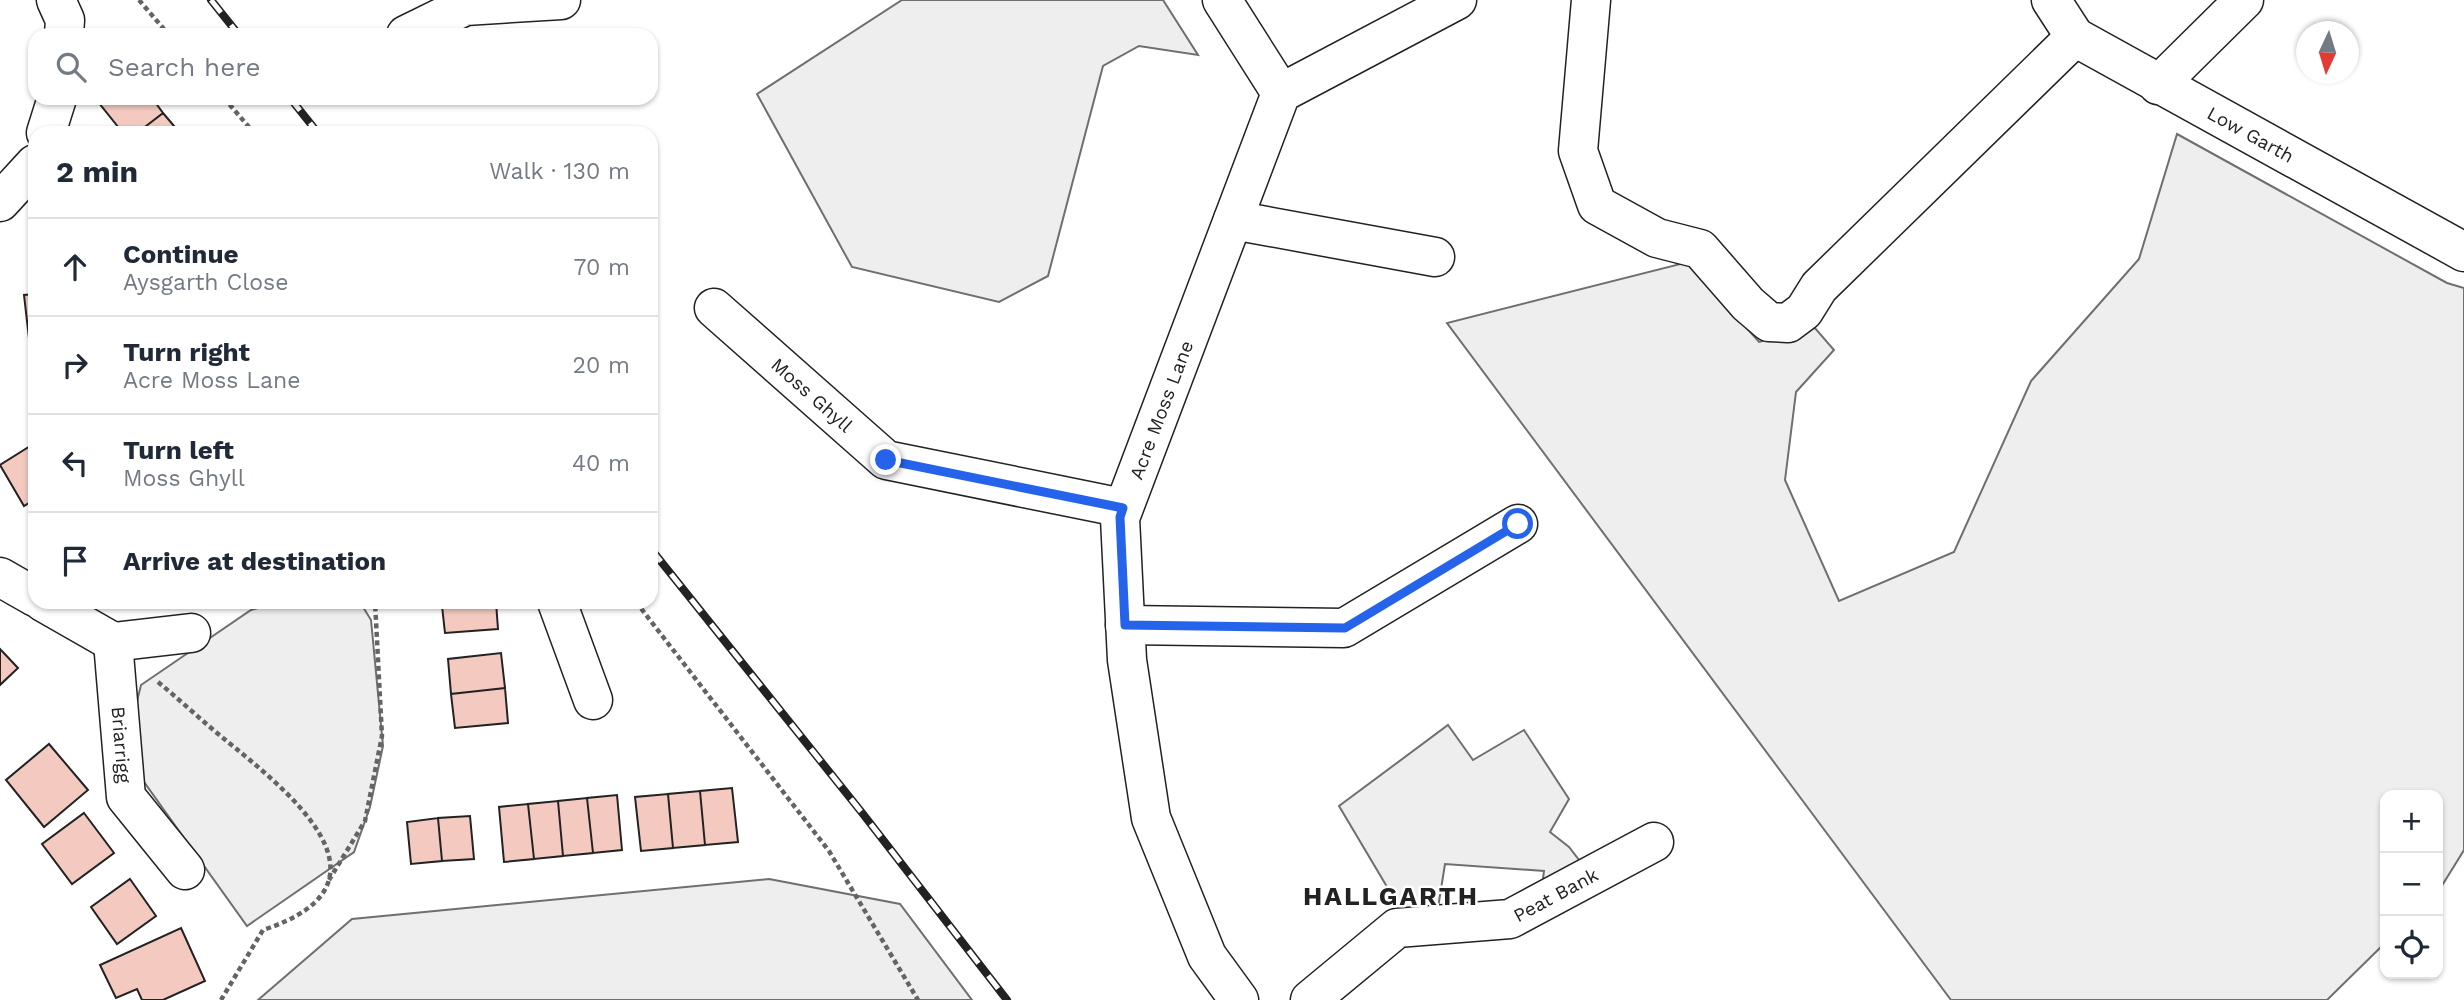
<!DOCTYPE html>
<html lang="en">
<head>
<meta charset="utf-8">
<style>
	:root { --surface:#fff; --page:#f2f2f3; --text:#1f2937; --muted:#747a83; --line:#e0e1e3 }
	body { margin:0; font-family:"Work Sans",sans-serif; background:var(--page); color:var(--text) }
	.controls { position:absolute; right:21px; bottom:21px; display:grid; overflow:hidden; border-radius:14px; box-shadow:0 2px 5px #0004 }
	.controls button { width:63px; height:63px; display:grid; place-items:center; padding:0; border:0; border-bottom:2px solid var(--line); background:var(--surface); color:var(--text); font:35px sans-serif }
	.compass { position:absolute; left:2296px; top:21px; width:63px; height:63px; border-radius:50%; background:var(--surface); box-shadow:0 2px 5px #0004; rotate:184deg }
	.stop { position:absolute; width:21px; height:21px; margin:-16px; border:5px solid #2563eb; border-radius:50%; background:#fff }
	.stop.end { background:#2563eb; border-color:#fff; box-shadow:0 2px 7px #0008 }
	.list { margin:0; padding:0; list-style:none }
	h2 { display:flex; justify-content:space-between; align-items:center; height:91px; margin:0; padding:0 28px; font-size:30px }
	h2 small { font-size:23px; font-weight:400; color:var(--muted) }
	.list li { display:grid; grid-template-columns:46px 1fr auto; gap:21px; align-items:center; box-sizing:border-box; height:98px; padding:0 28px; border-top:2px solid var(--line) }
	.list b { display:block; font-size:26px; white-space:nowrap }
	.list p { margin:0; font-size:23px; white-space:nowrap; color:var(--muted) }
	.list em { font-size:23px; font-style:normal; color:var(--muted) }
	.icon { flex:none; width:38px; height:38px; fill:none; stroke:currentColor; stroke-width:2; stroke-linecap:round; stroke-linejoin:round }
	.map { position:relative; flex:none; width:2464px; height:1000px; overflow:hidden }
	.search { position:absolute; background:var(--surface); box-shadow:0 2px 5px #0004; left:28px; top:28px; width:630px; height:77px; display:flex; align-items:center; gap:18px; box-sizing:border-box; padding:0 24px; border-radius:21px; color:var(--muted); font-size:26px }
	.panel { position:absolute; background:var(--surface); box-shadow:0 2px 5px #0004; left:28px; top:126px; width:630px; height:483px; border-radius:21px }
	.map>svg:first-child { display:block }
	.green { fill:#eee; stroke:#6f6f6f; stroke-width:2 }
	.building { fill:#f3c9c0; stroke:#222; stroke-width:2 }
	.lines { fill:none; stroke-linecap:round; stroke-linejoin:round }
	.minor-casing { stroke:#222; stroke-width:41 }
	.path { stroke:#646464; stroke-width:4.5; stroke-dasharray:5 3.5; stroke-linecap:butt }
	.minor { stroke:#fff; stroke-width:38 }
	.rail-casing { stroke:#222; stroke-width:8 }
	.rail { stroke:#fff; stroke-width:5; stroke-dasharray:16; stroke-linecap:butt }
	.route { stroke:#2563eb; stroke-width:9 }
	.labels { text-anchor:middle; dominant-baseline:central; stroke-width:5; stroke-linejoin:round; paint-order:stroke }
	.street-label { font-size:19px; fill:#222; stroke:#fff }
	.district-label { font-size:26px; font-weight:bold; letter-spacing:2px; fill:#222; stroke:#fff }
</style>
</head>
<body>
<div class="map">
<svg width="2464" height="1000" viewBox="0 0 2464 1000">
	<rect width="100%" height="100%" fill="#fff"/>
	<!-- green -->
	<path class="green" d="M 902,0 L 1163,0 L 1198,55 L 1139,46 L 1103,66 L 1048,276 L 999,302 L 852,267 L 757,94 Z
		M 2177,134 L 2447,283 L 2464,288 L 2464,850 L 2438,892 L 2438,795 L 2385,795 L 2385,943 L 2327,1000 L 1951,1000 L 1447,323 L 1688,262 L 1759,342 L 1815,328 L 1834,350 L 1796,392 L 1785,480 L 1839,601 L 1954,552 L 2031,381 L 2139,259 Z
		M 278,602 L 360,602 L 371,620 L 383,746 L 370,807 L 354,852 L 247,926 L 124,754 L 141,685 L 251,610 Z
		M 1448,725 L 1473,760 L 1524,730 L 1569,799 L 1550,832 L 1569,847 L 1579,860 L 1575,874 L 1541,894 L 1544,871 L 1445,864 L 1438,908 L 1405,917 L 1339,806 Z
		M 769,879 L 900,904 L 972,1000 L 258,1000 L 352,919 Z"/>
	<!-- building -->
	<path class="building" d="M 104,98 L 152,98 L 163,113 L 137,133 L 123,133 L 99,103 Z
		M 163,113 L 180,133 L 137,133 Z
		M 35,294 L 35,347 L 30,347 L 24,295 Z
		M 35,443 L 35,499 L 24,506 L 0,465 Z
		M 496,602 L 498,629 L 445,633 L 442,606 Z
		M 0,649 L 18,668 L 0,685 Z
		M 501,653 L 505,688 L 451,694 L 448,659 Z
		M 505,688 L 508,723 L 455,728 L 451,694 Z
		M 49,744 L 88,790 L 44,827 L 6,780 Z
		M 732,788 L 738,842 L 705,845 L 700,791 Z
		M 700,791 L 705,845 L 673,848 L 668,794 Z
		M 668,794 L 673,848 L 641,851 L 635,797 Z
		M 617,795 L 622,850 L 593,853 L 587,798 Z
		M 587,798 L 593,853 L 563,856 L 558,801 Z
		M 558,801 L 563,856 L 534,859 L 528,804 Z
		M 528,804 L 534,859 L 504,862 L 499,807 Z
		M 84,813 L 114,853 L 72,884 L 42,844 Z
		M 470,816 L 474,859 L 442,861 L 438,818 Z
		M 438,818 L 442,861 L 411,864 L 407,822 Z
		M 130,879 L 156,916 L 117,944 L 91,907 Z
		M 181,928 L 205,981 L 163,1000 L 142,1000 L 137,989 L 116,998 L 100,965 Z"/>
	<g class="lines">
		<!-- minor casing -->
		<g class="minor-casing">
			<g id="minor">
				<path d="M 56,0 L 65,20 L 64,35"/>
				<path d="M 1222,0 L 1281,93"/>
				<path d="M 1591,0 L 1578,151 L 1597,205 L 1657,238 L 1700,249 L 1748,304 L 1769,322 L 1788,323 L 1804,311 L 1819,287 L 2075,37"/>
				<path id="s1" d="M 2051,0 L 2075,37 L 2464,252"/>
				<path d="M 406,35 L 465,6 L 561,0"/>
				<path d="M 2158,85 L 2244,0"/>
				<path d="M 46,133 L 57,98"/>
				<path d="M 0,202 L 35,164"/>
				<path d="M 1233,220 L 1435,257"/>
				<path id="s2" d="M 714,308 L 886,460 L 1123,508"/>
				<path d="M 0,577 L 35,597"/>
				<path d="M 43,602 L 113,642 L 191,633"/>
				<path d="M 557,602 L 593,700"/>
				<path d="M 1125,625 L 1344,628 L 1518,524"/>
				<path id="s3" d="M 113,642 L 126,797 L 185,870"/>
				<path id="s4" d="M 1239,1000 L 1207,956 L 1151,818 L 1127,660 L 1120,518 L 1281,93 L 1457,0"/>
				<path id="s5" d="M 1310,1000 L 1397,928 L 1510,919 L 1654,842"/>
			</g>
		</g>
		<!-- path -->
		<path class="path" d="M 139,0 L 169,35
			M 224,98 L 254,133
			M 636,602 L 829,851 L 918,1000
			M 158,682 C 180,700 201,720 223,738 C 287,790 406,883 263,930 L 221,1000
			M 329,880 L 365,821 L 382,736 L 375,602"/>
		<!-- minor -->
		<use href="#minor" class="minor"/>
		<!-- rail casing -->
		<g class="rail-casing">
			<path id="rail" d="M 211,0 L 239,35
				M 290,98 L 318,133
				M 651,549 L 863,814 L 1007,1000"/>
		</g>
		<!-- rail -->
		<use href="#rail" class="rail"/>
	</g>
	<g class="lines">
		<!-- route -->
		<path class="route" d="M 886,460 L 1123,508 L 1120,517 L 1125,625 L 1345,628 L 1518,524"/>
	</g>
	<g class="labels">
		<!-- street labels -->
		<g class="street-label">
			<text stroke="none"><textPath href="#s1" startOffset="245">Low Garth</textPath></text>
			<text stroke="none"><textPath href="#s2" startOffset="131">Moss Ghyll</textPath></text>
			<text stroke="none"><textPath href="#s4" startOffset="621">Acre Moss Lane</textPath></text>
			<text stroke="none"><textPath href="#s3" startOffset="103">Briarrigg</textPath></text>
			<text stroke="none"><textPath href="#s5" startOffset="278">Peat Bank</textPath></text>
		</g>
		<!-- district labels -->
		<g class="district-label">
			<text x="1391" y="896">HALLGARTH</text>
		</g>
	</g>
</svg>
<div class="controls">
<button>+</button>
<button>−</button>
<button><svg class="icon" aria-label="locate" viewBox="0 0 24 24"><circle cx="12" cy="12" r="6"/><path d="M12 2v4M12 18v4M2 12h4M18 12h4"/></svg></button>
</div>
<svg class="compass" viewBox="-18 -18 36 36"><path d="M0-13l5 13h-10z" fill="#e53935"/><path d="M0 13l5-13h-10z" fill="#747a83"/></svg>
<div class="stop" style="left:1518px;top:524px"></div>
<div class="stop end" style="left:886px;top:460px"></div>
<div class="search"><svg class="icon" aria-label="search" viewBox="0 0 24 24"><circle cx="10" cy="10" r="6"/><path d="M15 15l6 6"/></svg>Search here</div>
<section class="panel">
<h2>2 min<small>Walk · 130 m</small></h2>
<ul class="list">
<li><svg class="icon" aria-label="ahead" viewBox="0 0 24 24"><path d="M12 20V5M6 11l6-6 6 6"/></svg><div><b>Continue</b><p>Aysgarth Close</p></div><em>70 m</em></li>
<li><svg class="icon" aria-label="right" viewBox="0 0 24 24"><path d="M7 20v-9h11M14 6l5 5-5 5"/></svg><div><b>Turn right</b><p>Acre Moss Lane</p></div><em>20 m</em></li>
<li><svg class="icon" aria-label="left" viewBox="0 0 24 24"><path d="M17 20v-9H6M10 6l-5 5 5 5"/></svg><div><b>Turn left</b><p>Moss Ghyll</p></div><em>40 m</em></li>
<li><svg class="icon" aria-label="arrive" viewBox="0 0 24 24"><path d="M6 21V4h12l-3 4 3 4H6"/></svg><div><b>Arrive at destination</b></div></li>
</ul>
</section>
</div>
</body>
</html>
